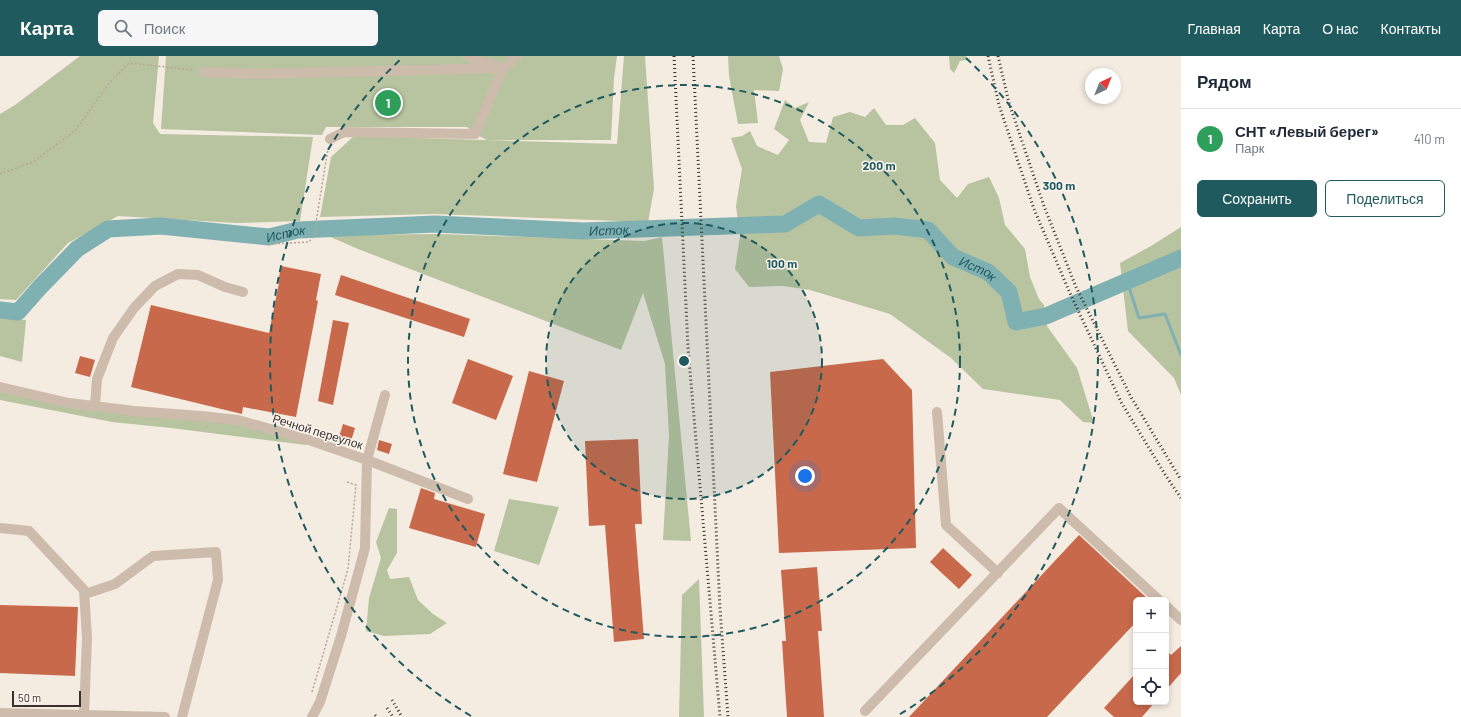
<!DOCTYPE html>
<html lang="ru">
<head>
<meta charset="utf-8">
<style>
	:root { --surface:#fff; --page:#f6f6f7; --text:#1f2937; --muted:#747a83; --line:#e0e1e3; --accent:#1f5a5e }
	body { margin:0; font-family:Barlow,sans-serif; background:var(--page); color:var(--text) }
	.controls { position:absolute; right:12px; bottom:12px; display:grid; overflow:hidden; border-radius:6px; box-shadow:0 2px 6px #0003 }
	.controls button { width:36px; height:36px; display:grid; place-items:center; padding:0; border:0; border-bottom:1px solid var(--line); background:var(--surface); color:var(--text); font:20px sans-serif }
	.compass { position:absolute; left:1085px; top:12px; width:36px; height:36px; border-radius:50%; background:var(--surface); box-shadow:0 2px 6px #0003; rotate:43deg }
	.scale { position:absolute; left:12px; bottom:10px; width:69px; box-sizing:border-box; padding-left:4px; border:2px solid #3b302b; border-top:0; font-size:11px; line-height:14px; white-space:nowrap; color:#3b302b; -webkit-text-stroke:3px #fbf5ee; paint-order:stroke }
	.you { position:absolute; left:805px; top:420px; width:14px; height:14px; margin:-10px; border:3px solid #fff; border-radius:50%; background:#1a73e8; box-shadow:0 0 0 6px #1a73e833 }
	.badge { display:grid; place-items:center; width:26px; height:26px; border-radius:50%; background:var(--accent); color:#fff; font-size:13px; font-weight:700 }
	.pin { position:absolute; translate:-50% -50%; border:2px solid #fff; box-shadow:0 1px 4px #0006 }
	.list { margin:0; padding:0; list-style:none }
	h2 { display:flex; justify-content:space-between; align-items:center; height:52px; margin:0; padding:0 16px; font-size:17px }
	h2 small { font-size:13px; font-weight:400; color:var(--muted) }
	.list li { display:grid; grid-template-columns:26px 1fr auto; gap:12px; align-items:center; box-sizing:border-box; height:60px; padding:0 16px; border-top:1px solid var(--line) }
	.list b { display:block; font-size:15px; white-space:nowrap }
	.list p { margin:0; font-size:13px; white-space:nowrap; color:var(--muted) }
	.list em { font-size:13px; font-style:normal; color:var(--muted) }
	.actions { display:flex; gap:8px; padding:12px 16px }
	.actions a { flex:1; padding:9px 0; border:1px solid var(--accent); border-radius:6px; text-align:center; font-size:14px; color:var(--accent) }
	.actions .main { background:var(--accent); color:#fff }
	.icon { flex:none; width:22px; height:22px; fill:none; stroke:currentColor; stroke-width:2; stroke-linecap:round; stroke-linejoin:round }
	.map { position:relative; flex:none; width:1181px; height:661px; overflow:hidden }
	header { display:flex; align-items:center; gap:24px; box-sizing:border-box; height:56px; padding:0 20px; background:var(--accent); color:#fff }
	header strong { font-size:19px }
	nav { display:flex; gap:22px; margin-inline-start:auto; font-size:14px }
	.search { width:280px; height:36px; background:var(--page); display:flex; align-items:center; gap:10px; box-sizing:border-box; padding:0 14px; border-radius:6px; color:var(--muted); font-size:15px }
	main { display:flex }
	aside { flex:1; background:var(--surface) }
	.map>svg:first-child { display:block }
	.green { fill:#b8c4a0 }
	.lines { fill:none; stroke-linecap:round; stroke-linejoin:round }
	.stream { stroke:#7fb0b2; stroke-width:3 }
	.river { stroke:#7fb0b2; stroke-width:17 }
	.building { fill:#c8694b }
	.path { stroke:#b9a596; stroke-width:1.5; stroke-dasharray:2 2; stroke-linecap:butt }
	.minor { stroke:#cdbbac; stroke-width:10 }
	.rail { stroke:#3b302b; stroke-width:3; stroke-dasharray:1 3; stroke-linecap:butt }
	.ring { fill:none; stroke:#1f5a5e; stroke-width:2; stroke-dasharray:7 5 }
	.labels { text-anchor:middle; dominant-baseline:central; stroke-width:3; stroke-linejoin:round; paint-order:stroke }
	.street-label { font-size:12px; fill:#3b302b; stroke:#fbf5ee }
	.water-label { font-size:13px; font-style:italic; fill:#1f5a5e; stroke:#fbf5ee }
	.centre { fill:#1f5a5e; stroke:#fbf5ee; stroke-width:2 }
	.ring-label { font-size:12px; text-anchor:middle; font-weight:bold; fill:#1f5a5e; stroke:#fbf5ee; stroke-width:3; stroke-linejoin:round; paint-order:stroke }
</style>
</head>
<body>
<header>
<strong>Карта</strong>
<div class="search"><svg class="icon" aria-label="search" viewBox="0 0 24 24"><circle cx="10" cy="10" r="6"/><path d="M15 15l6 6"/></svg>Поиск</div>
<nav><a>Главная</a><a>Карта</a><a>О нас</a><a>Контакты</a></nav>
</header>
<main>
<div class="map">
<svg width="1181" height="661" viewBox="0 0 1181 661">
	<rect width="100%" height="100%" fill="#f4ebe1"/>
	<!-- green -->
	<path class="green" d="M 80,0 L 159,0 L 153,67 L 160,78 L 313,81 L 300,165 L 236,167 L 118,160 L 68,187 L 16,244 L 0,243 L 0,58 L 15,49 Z
		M 166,0 L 617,0 L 614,22 L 611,84 L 487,84 L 475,78 L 467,71 L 326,71 L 322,79 L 161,73 Z
		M 624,0 L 645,0 L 654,133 L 648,166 L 435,158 L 320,161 L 331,101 L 354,80 L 617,88 Z
		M 728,0 L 779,0 L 783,13 L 779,35 L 754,34 L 758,67 L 738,68 L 729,20 Z
		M 949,0 L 966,0 L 967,4 L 960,5 L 954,17 L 950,13 Z
		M 785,44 L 795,52 L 809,46 L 800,64 L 809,86 L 826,87 L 833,61 L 850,56 L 865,61 L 874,52 L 886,69 L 903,69 L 915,62 L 935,87 L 940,124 L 957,142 L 968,128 L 989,121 L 999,142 L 1005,169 L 1025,193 L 1030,221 L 1039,243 L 1044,249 L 1047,270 L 1077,312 L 1094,367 L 1083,366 L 1060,344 L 983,333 L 951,302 L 890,258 L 810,234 L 783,230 L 749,231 L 735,213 L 740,180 L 736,150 L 742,113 L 731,82 L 742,80 L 750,75 L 757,90 L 778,99 L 789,84 L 774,73 Z
		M 1181,171 L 1181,339 L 1174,322 L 1128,275 L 1120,207 L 1151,190 Z
		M 440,178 L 644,185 L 662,181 L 691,485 L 663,484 L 669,380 L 665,308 L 643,237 L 621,294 L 358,193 L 326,179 Z
		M 0,262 L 26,264 L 22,306 L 0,300 Z
		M 0,335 L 201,360 L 309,384 L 306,389 L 171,372 L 112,366 L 0,344 Z
		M 509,443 L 559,451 L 539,509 L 494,495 Z
		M 389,452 L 397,453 L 397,497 L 387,514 L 390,523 L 409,521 L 418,544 L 433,558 L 447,567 L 430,578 L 384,580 L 366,575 L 369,542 L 381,502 L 376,486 Z
		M 699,523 L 704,661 L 679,661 L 682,539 Z"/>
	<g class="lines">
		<!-- stream -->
		<path class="stream" d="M 1127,225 L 1139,262 L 1165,258 L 1181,299"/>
		<!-- river -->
		<path class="river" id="s1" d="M 0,254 L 18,256 L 40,231 L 77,193 L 108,173 L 161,170 L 269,181 L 298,174 L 435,168 L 583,175 L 785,168 L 819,148 L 859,172 L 894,170 L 928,174 L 953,201 L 988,216 L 1009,236 L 1016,266 L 1046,260 L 1181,202"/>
	</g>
	<!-- building -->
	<path class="building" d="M 281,210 L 321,218 L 316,244 L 318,245 L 296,361 L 243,351 L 242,358 L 131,331 L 151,249 L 269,277 L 279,227 L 278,227 Z
		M 341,219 L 470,263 L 464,281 L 335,239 Z
		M 333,264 L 349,267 L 333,349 L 318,345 Z
		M 80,300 L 95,304 L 90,321 L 75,317 Z
		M 468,303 L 513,320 L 496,364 L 452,347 Z
		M 883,303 L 912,334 L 916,492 L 779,497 L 770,316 Z
		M 529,315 L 564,325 L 537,426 L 503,418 Z
		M 343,368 L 355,372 L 351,385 L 339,381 Z
		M 638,383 L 642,468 L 635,468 L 644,583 L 614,586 L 605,469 L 589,470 L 585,385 Z
		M 379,384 L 392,388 L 389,398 L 377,394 Z
		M 421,432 L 435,437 L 434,443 L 485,458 L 476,491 L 409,472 Z
		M 1079,479 L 1149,544 L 1136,544 L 1136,566 L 1047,661 L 909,661 Z
		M 943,492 L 972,519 L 959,533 L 930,506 Z
		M 817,511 L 822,575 L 818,575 L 824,661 L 787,661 L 782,585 L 786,585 L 781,514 Z
		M 0,549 L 78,551 L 75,620 L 0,617 Z
		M 1181,590 L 1181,617 L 1166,634 L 1166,594 L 1171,599 Z
		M 1136,617 L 1136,646 L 1155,646 L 1142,661 L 1114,661 L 1104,652 Z"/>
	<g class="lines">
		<!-- path -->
		<path class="path" d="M 0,118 L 33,106 L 75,75 L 110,26 L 129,7 L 194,14
			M 270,188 L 309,186 L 317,176 L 316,166 L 328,93
			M 312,636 L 348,513 L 356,429 L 347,426"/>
		<!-- minor -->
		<path class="minor" d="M 467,0 L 496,10
			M 204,16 L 256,18 L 503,12
			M 330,83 L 344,76 L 475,78 L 503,12 L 517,0
			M 0,331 L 69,347 L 134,355 L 201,360 L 238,364 L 309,384 L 367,404 L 365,492 L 341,580 L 320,646 L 312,661
			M 385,339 L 367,404 L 468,443
			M 95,350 L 97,323 L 113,282 L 134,252 L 155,230 L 178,218 L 198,219 L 225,231 L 243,236
			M 937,356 L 946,469 L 998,517
			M 0,472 L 29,475 L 84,534 L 87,582 L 84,659
			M 85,538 L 115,528 L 153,500 L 216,496 L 218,524 L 182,661
			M 1166,550 L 1181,564
			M 865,655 L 1059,452 L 1159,544
			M 0,657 L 165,661"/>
		<!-- rail -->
		<path class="rail" d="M 674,0 L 688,292 L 720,661
			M 693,0 L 720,553 L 728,661
			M 988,0 L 999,49 L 1034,153 L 1069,235 L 1121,346 L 1166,420 L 1181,442
			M 998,0 L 1009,47 L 1044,150 L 1076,231 L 1131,341 L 1181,424
			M 392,644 L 402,661
			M 387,652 L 393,661
			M 375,659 L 377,661"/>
	</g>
	<!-- distance rings -->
	<circle cx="684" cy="305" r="138" fill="#1f5a5e" fill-opacity=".12"/>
	<g class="ring">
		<circle cx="684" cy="305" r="138"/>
		<circle cx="684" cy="305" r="276"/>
		<path d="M471 660A414 414 0 0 1 402 2M966 2A414 414 0 0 1 897 660"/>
	</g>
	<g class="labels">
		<!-- street labels -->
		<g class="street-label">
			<text transform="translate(318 375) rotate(17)">Речной переулок</text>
		</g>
		<!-- water labels -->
		<g class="water-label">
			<text stroke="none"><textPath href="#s1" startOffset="644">Исток</textPath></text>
			<text stroke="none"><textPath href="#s1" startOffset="320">Исток</textPath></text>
			<text stroke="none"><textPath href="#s1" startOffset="1040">Исток</textPath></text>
		</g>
	</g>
	<circle cx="684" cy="305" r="6" class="centre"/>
	<g class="ring-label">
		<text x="879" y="114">200 m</text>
		<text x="1059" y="134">300 m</text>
		<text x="782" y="212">100 m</text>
	</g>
</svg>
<div class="controls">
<button>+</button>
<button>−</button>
<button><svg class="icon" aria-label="locate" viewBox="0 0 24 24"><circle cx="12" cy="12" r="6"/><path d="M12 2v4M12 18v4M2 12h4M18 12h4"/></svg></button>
</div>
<svg class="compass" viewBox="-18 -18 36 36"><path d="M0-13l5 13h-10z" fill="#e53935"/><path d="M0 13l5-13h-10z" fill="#747a83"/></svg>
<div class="scale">50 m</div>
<div class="you"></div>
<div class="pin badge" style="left:388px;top:47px;background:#2e9e5b">1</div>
</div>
<aside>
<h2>Рядом<small></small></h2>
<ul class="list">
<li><span class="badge" style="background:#2e9e5b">1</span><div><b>СНТ «Левый берег»</b><p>Парк</p></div><em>410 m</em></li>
</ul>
<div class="actions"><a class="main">Сохранить</a><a>Поделиться</a></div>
</aside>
</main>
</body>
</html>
